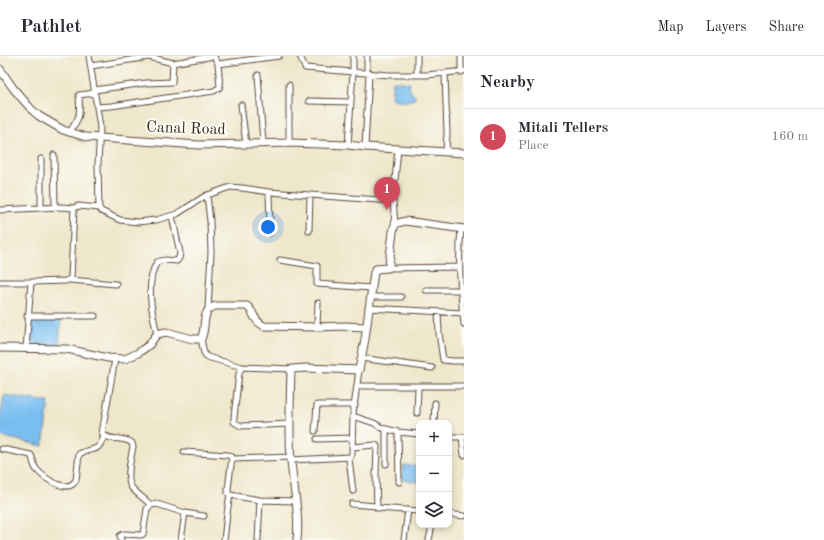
<!DOCTYPE html>
<html lang="en">
<head>
<meta charset="utf-8">
<style>
	:root { --surface:#fff; --page:#f7f7f7; --text:#2b2b33; --muted:#7c7c81; --line:#e1e1e2; --accent:#d1495b }
	body { margin:0; font-family:"Old Standard TT",serif; background:var(--page); color:var(--text) }
	.controls { position:absolute; right:12px; bottom:12px; display:grid; overflow:hidden; border-radius:8px; box-shadow:0 2px 6px #0003 }
	.controls button { width:36px; height:36px; display:grid; place-items:center; padding:0; border:0; border-bottom:1px solid var(--line); background:var(--surface); color:var(--text); font:20px sans-serif }
	.you { position:absolute; left:268px; top:171px; width:14px; height:14px; margin:-10px; border:3px solid #fff; border-radius:50%; background:#1a73e8; box-shadow:0 0 0 6px #1a73e833 }
	.badge { display:grid; place-items:center; width:26px; height:26px; border-radius:50%; background:var(--accent); color:#fff; font-size:13px; font-weight:700 }
	.pin { position:absolute; translate:-50% -33px; filter:drop-shadow(0 1px 2px #0008) }
	.pin::after { content:''; position:absolute; top:21px; width:14px; height:12px; background:inherit; clip-path:polygon(0 0,100% 0,50% 100%) }
	.list { margin:0; padding:0; list-style:none }
	h2 { display:flex; justify-content:space-between; align-items:center; height:52px; margin:0; padding:0 16px; font-size:17px }
	h2 small { font-size:13px; font-weight:400; color:var(--muted) }
	.list li { display:grid; grid-template-columns:26px 1fr auto; gap:12px; align-items:center; box-sizing:border-box; height:56px; padding:0 16px; border-top:1px solid var(--line) }
	.list b { display:block; font-size:15px; white-space:nowrap }
	.list p { margin:0; font-size:13px; white-space:nowrap; color:var(--muted) }
	.list em { font-size:13px; font-style:normal; color:var(--muted) }
	.icon { flex:none; width:22px; height:22px; fill:none; stroke:currentColor; stroke-width:2; stroke-linecap:round; stroke-linejoin:round }
	.map { position:relative; flex:none; width:464px; height:484px; overflow:hidden }
	header { display:flex; align-items:center; gap:24px; box-sizing:border-box; height:56px; padding:0 20px; background:var(--surface); border-bottom:1px solid var(--line) }
	header strong { font-size:19px }
	nav { display:flex; gap:22px; margin-inline-start:auto; font-size:14px }
	main { display:flex }
	aside { flex:1; background:var(--surface) }
	.map>svg:first-child { display:block }
	.water { fill:#79bef0; stroke:#5a7487 }
	.lines { fill:none; stroke-linecap:round; stroke-linejoin:round }
	.street-casing { stroke:#564638; stroke-width:7 }
	.secondary-casing { stroke:#564638; stroke-width:9 }
	.street { stroke:#fff; stroke-width:5 }
	.secondary { stroke:#fff; stroke-width:7 }
	.labels { text-anchor:middle; dominant-baseline:central; stroke-width:4; stroke-linejoin:round; paint-order:stroke }
	.street-label { font-size:16px; fill:#3b2a1e; stroke:#fdfcf7 }
</style>
</head>
<body>
<header>
<strong>Pathlet</strong>
<nav><a>Map</a><a>Layers</a><a>Share</a></nav>
</header>
<main>
<div class="map">
<svg width="464" height="484" viewBox="0 0 464 484">
	<rect width="100%" height="100%" fill="#fdfcf7"/>
	<filter id="ink" filterUnits="userSpaceOnUse"><feTurbulence type="fractalNoise" baseFrequency=".025" numOctaves="2"/><feDisplacementMap in="SourceGraphic" scale="8" xChannelSelector="R" yChannelSelector="G"/><feConvolveMatrix kernelMatrix="1 2 1 2 8 2 1 2 1" color-interpolation-filters="sRGB"/></filter>
	<filter id="wash" filterUnits="userSpaceOnUse"><feTurbulence type="fractalNoise" baseFrequency=".012" numOctaves="4" result="noise"/><feDisplacementMap in="SourceGraphic" scale="16" xChannelSelector="R" yChannelSelector="G"/><feGaussianBlur stdDeviation="0.9" result="paint"/><feColorMatrix in="noise" values="0 0 0 0 0 0 0 0 0 0 0 0 0 0 0 0 0 1.4 0 .05"/><feComposite in="paint" operator="in"/></filter>
	<g filter="url(#wash)">
		<rect width="100%" height="100%" fill="#efe7cb"/>
		<!-- water -->
		<path class="water" d="M 393,25 L 410,27 C 408,33 411,36 415,40 L 415,43 L 403,46 L 391,42 Z
			M 30,263 L 61,264 L 59,290 L 29,290 Z
			M 4,339 L 49,346 L 43,390 L 0,380 L 0,362 Z
			M 403,409 L 419,410 L 419,426 L 402,424 Z"/>
	</g>
	<g filter="url(#ink)">
		<g class="lines">
			<!-- street casing -->
			<g class="street-casing">
				<path id="street" d="M 89,0 L 100,71 L 98,108 L 99,152 L 101,155 L 120,164 L 138,166 L 156,164 L 177,158 L 205,140 L 230,131 L 242,132 L 269,136 L 393,145
					M 300,0 L 305,12 L 353,16 L 348,89
					M 353,0 L 353,16 L 389,19 L 427,19 L 464,15
					M 461,0 L 461,16
					M 218,8 L 279,0
					M 91,10 L 149,1 L 173,7 L 214,0 L 218,8 L 220,31 L 214,35 L 111,50 L 97,51
					M 367,17 L 367,0
					M 445,18 L 447,77 L 446,96
					M 258,19 L 263,87
					M 417,19 L 417,0
					M 94,34 L 146,27 L 172,26 L 173,7
					M 309,45 L 351,46
					M 241,49 L 246,88
					M 69,77 C 81,59 80,60 79,39 L 95,37
					M 289,87 L 289,29
					M 365,91 L 369,18
					M 54,99 L 55,151
					M 269,136 L 270,177
					M 207,139 L 210,165 L 211,196 L 208,253
					M 41,152 L 41,103
					M 0,154 L 61,151 L 74,152
					M 395,168 L 393,145 L 398,93
					M 461,172 C 458,204 460,236 464,268
					M 309,175 L 310,139
					M 280,204 L 317,210 L 317,228 L 371,232
					M 388,212 L 460,211
					M 70,224 L 116,228
					M 0,226 L 31,226
					M 426,234 L 460,234
					M 370,241 L 401,241
					M 368,252 L 464,257
					M 438,256 L 439,277 L 443,304 L 453,305 L 464,305
					M 27,260 L 95,260
					M 317,271 L 318,247
					M 157,278 C 152,257 145,226 157,206 L 164,204 L 177,205 L 179,202 L 180,197 L 172,160
					M 201,283 L 204,297 L 207,301 L 242,311
					M 26,293 L 31,226 L 66,225 L 71,222 L 74,152 L 78,150 L 99,152
					M 361,302 L 432,312
					M 115,303 L 102,377 C 109,386 124,380 132,387 L 133,391 C 131,401 125,424 132,432 C 137,438 145,443 151,449
					M 357,330 L 464,330
					M 417,357 L 418,331
					M 353,360 L 374,367 L 382,372 L 398,376 L 419,378
					M 434,367 L 435,347
					M 290,368 L 241,370 L 234,366 L 234,361 L 239,317 L 242,311 L 292,313
					M 315,375 L 317,349 L 355,349
					M 398,376 L 399,426
					M 449,381 L 464,381
					M 462,381 L 464,399
					M 317,383 L 353,382
					M 352,391 L 375,389 L 377,390 L 376,419 L 377,452 L 419,455
					M 2,393 L 31,399 C 34,404 33,410 37,414 C 44,422 68,439 76,424 L 79,398 C 94,390 97,399 104,380
					M 184,396 L 228,399 L 234,403 L 291,401
					M 232,401 L 228,433 L 228,437 L 230,439 L 260,444 L 296,445
					M 291,404 L 350,401
					M 386,408 L 386,373
					M 353,435 L 349,403 L 352,398 L 353,358 L 359,314
					M 352,448 L 376,450
					M 449,458 L 464,460
					M 121,484 L 120,480 L 124,478 L 141,479 L 143,478 L 147,453 L 151,449 L 157,448 L 185,457 L 204,460
					M 181,484 L 185,457
					M 224,484 C 226,469 227,454 230,439
					M 258,484 L 260,444
					M 404,484 L 408,454
					M 429,484 L 432,469"/>
			</g>
			<!-- secondary casing -->
			<g class="secondary-casing">
				<path id="secondary" d="M 0,13 L 13,32 L 32,54 L 39,60 L 63,74 L 86,81 L 198,89 L 290,87 L 348,89 L 365,91 L 464,97
					M 0,292 L 67,293 L 108,302 L 125,303 L 138,297 L 149,289 L 157,278 L 166,276 L 193,283 L 201,283 C 207,272 200,253 216,250 L 247,250 C 255,256 252,264 264,270 L 317,271 L 345,270 L 366,271
					M 297,484 C 300,458 293,431 291,405 C 289,375 290,345 291,316 L 292,313 L 306,312 L 359,314 L 365,283 L 374,216 L 376,213 L 388,212 L 389,209 L 393,176 L 395,168 L 405,165 L 464,173"/>
			</g>
			<!-- street -->
			<use href="#street" class="street"/>
			<!-- secondary -->
			<use href="#secondary" class="secondary"/>
		</g>
	</g>
	<g class="labels">
		<!-- street labels -->
		<g class="street-label">
			<text transform="translate(186 73) rotate(2)">Canal Road</text>
		</g>
	</g>
</svg>
<div class="controls">
<button>+</button>
<button>−</button>
<button><svg class="icon" aria-label="layers" viewBox="0 0 24 24"><path d="M12 4l9 5-9 5-9-5zM3 14l9 5 9-5"/></svg></button>
</div>
<div class="you"></div>
<div class="pin badge" style="left:387px;top:154px">1</div>
</div>
<aside>
<h2>Nearby<small></small></h2>
<ul class="list">
<li><span class="badge">1</span><div><b>Mitali Tellers</b><p>Place</p></div><em>160 m</em></li>
</ul>
</aside>
</main>
</body>
</html>
